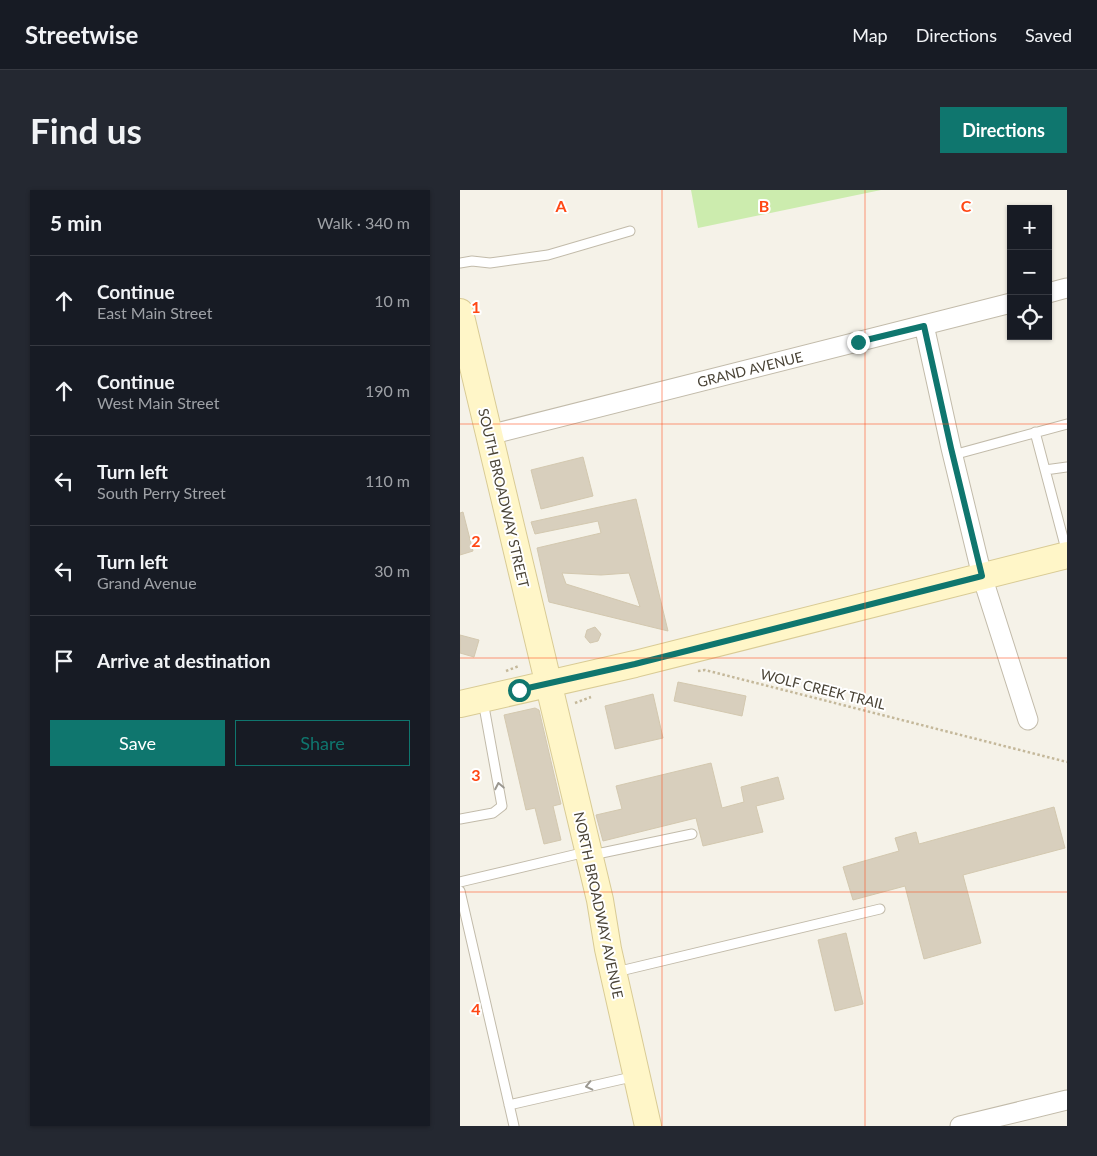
<!DOCTYPE html>
<html lang="en">
<head>
<meta charset="utf-8">
<style>
	:root { --surface:#171b24; --page:#242831; --text:#f1f3f6; --muted:#9ea1a6; --line:#363941; --accent:#0f766e }
	body { margin:0; font-family:Lato,sans-serif; background:var(--page); color:var(--text) }
	.controls { position:absolute; right:15px; top:15px; display:grid; overflow:hidden; border-radius:0px; box-shadow:0 1px 4px #0004 }
	.controls button { width:45px; height:45px; display:grid; place-items:center; padding:0; border:0; border-bottom:1px solid var(--line); background:var(--surface); color:var(--text); font:25px sans-serif }
	.stop { position:absolute; width:15px; height:15px; margin:-11px; border:4px solid #0f766e; border-radius:50%; background:#fff }
	.stop.end { background:#0f766e; border-color:#fff; box-shadow:0 1px 5px #0008 }
	.list { margin:0; padding:0; list-style:none }
	h2 { display:flex; justify-content:space-between; align-items:center; height:65px; margin:0; padding:0 20px; font-size:21px }
	h2 small { font-size:16px; font-weight:400; color:var(--muted) }
	.list li { display:grid; grid-template-columns:32px 1fr auto; gap:15px; align-items:center; box-sizing:border-box; height:90px; padding:0 20px; border-top:1px solid var(--line) }
	.list b { display:block; font-size:19px; white-space:nowrap }
	.list p { margin:0; font-size:16px; white-space:nowrap; color:var(--muted) }
	.list em { font-size:16px; font-style:normal; color:var(--muted) }
	.actions { display:flex; gap:10px; padding:15px 20px }
	.actions a { flex:1; padding:11px 0; border:1px solid var(--accent); border-radius:0px; text-align:center; font-size:18px; color:var(--accent) }
	.actions .main { background:var(--accent); color:#fff }
	.icon { flex:none; width:28px; height:28px; fill:none; stroke:currentColor; stroke-width:2; stroke-linecap:round; stroke-linejoin:round }
	.map { position:relative; flex:none; width:607px; height:936px; overflow:hidden; border-radius:0px }
	header { display:flex; align-items:center; gap:30px; box-sizing:border-box; height:70px; padding:0 25px; background:var(--surface); border-bottom:1px solid var(--line) }
	header strong { font-size:24px }
	nav { display:flex; gap:28px; margin-inline-start:auto; font-size:18px }
	.intro { display:flex; align-items:center; justify-content:space-between; box-sizing:border-box; height:120px; padding:0 30px }
	h1 { margin:0; font-size:35px }
	.button { padding:12px 22px; border-radius:0px; background:var(--accent); color:#fff; font-size:18px; font-weight:700 }
	main { display:flex; gap:30px; padding:0 30px }
	aside { flex:1; background:var(--surface); border-radius:0px; box-shadow:0 1px 4px #0004 }
	.map>svg:first-child { display:block }
	.green { fill:#ccecae }
	.building { fill:#d8cfbd; stroke:#d3c8af; fill-rule:evenodd }
	.lines { fill:none; stroke-linecap:round; stroke-linejoin:round }
	.lane-casing { stroke:#c2bbaa; stroke-width:11 }
	.street-casing { stroke:#c2bbaa; stroke-width:21 }
	.secondary-casing { stroke:#d9cb95; stroke-width:28 }
	.path { stroke:#c4b89a; stroke-width:2.5; stroke-dasharray:2.5 2.5; stroke-linecap:butt }
	.lane { stroke:#fff; stroke-width:9 }
	.street { stroke:#fff; stroke-width:19 }
	.secondary { stroke:#fff6c8; stroke-width:26 }
	.oneway { stroke:#9b9890 }
	.route { stroke:#0f766e; stroke-width:6 }
	.grid { fill:none; stroke:#ff4815; stroke-width:1; stroke-opacity:0.55 }
	.labels { text-anchor:middle; dominant-baseline:central; stroke-width:4; stroke-linejoin:round; paint-order:stroke }
	.street-label { font-size:14px; fill:#494336; stroke:#fff }
	.grid-label { font-size:16px; text-anchor:middle; font-weight:bold; fill:#ff4815; stroke:#fff; stroke-width:4; stroke-linejoin:round; paint-order:stroke }
</style>
</head>
<body>
<header>
<strong>Streetwise</strong>
<nav><a>Map</a><a>Directions</a><a>Saved</a></nav>
</header>
<div class="intro"><h1>Find us</h1><a class="button">Directions</a></div>
<main>
<aside>
<h2>5 min<small>Walk · 340 m</small></h2>
<ul class="list">
<li><svg class="icon" aria-label="ahead" viewBox="0 0 24 24"><path d="M12 20V5M6 11l6-6 6 6"/></svg><div><b>Continue</b><p>East Main Street</p></div><em>10 m</em></li>
<li><svg class="icon" aria-label="ahead" viewBox="0 0 24 24"><path d="M12 20V5M6 11l6-6 6 6"/></svg><div><b>Continue</b><p>West Main Street</p></div><em>190 m</em></li>
<li><svg class="icon" aria-label="left" viewBox="0 0 24 24"><path d="M17 20v-9H6M10 6l-5 5 5 5"/></svg><div><b>Turn left</b><p>South Perry Street</p></div><em>110 m</em></li>
<li><svg class="icon" aria-label="left" viewBox="0 0 24 24"><path d="M17 20v-9H6M10 6l-5 5 5 5"/></svg><div><b>Turn left</b><p>Grand Avenue</p></div><em>30 m</em></li>
<li><svg class="icon" aria-label="arrive" viewBox="0 0 24 24"><path d="M6 21V4h12l-3 4 3 4H6"/></svg><div><b>Arrive at destination</b></div></li>
</ul>
<div class="actions"><a class="main">Save</a><a>Share</a></div>
</aside>
<div class="map">
<svg width="607" height="936" viewBox="0 0 607 936">
	<rect width="100%" height="100%" fill="#f5f2e8"/>
	<!-- green -->
	<path class="green" d="M 231,0 L 421,0 L 238,38 Z"/>
	<!-- building -->
	<path class="building" d="M 123,267 L 133,306 L 81,319 L 71,280 Z
		M 176,309 L 208,441 L 89,412 L 77,358 L 141,343 L 138,331 L 75,344 L 71,332 ZM 102,383 L 141,385 L 169,383 L 180,417 L 106,394 Z
		M 3,322 L 13,361 L 0,365 L 0,323 Z
		M 135,437 L 141,444 L 138,451 L 130,453 L 125,447 L 127,440 Z
		M 0,445 L 19,450 L 14,467 L 0,463 Z
		M 218,492 L 286,506 L 282,526 L 214,511 Z
		M 193,504 L 203,548 L 155,559 L 145,516 Z
		M 75,518 L 79,520 L 101,614 L 93,616 L 101,650 L 84,654 L 75,618 L 66,620 L 44,525 Z
		M 251,573 L 262,618 L 284,612 L 281,597 L 318,587 L 324,609 L 296,616 L 303,642 L 243,656 L 236,628 L 143,651 L 136,625 L 162,619 L 156,596 Z
		M 594,617 L 605,658 L 503,685 L 521,753 L 464,769 L 445,696 L 393,710 L 383,677 L 439,661 L 435,648 L 456,642 L 459,654 Z
		M 386,743 L 403,814 L 375,821 L 358,750 Z"/>
	<g class="lines">
		<!-- lane casing -->
		<g class="lane-casing">
			<path id="lane" d="M 0,73 L 12,71 L 30,73 L 88,65 L 170,41
				M 575,242 L 607,363
				M 493,265 L 607,234
				M 585,280 L 607,277
				M 0,629 L 33,623 L 42,616 L 23,511
				M 132,665 L 232,644
				M 0,692 L 126,662
				M 0,701 L 54,936
				M 156,782 L 420,719
				M 49,915 L 176,886"/>
		</g>
		<!-- street casing -->
		<g class="street-casing">
			<path id="street" d="M 588,103 L 607,98
				M 464,135 L 491,258 L 522,386 L 568,530
				M 29,245 L 551,113
				M 500,936 L 607,910"/>
		</g>
		<!-- secondary casing -->
		<g class="secondary-casing">
			<path id="secondary" d="M 0,122 L 140,710 L 148,759 L 188,936
				M 0,514 L 175,474 L 607,365"/>
		</g>
		<!-- path -->
		<path class="path" d="M 46,481 L 59,476
			M 238,481 L 245,480 L 607,572
			M 115,513 L 131,507"/>
		<!-- lane -->
		<use href="#lane" class="lane"/>
		<!-- street -->
		<use href="#street" class="street"/>
		<!-- secondary -->
		<use href="#secondary" class="secondary"/>
	</g>
	<!-- one-way arrows -->
	<defs><path id="oneway-chevron" d="M-2-3.5L2.5 0L-2 3.5" fill="none" stroke-width="1.6" stroke-linecap="round" stroke-linejoin="round" transform="scale(1.25)"/></defs>
	<g class="oneway">
		<use href="#oneway-chevron" transform="translate(39 596) rotate(-101)"/>
		<use href="#oneway-chevron" transform="translate(129 896) rotate(167)"/>
	</g>
	<g class="lines">
		<!-- route -->
		<path class="route" d="M 59,500 L 175,474 L 522,386 L 491,258 L 464,136 L 398,152"/>
	</g>
	<!-- grid -->
	<path class="grid" d="M 202,0 L 202,936M 405,0 L 405,936M 0,234 L 607,234M 0,468 L 607,468M 0,702 L 607,702"/>
	<g class="labels">
		<!-- street labels -->
		<g class="street-label">
			<text transform="translate(290 179) rotate(-14)">GRAND AVENUE</text>
			<text transform="translate(44 308) rotate(77)">SOUTH BROADWAY STREET</text>
			<text transform="translate(363 499) rotate(14)">WOLF CREEK TRAIL</text>
			<text transform="translate(139 715) rotate(78)">NORTH BROADWAY AVENUE</text>
		</g>
	</g>
	<g class="grid-label">
		<text x="101" y="22">A</text>
		<text x="304" y="22">B</text>
		<text x="506" y="22">C</text>
		<text x="16" y="123">1</text>
		<text x="16" y="357">2</text>
		<text x="16" y="591">3</text>
		<text x="16" y="825">4</text>
	</g>
</svg>
<div class="controls">
<button>+</button>
<button>−</button>
<button><svg class="icon" aria-label="locate" viewBox="0 0 24 24"><circle cx="12" cy="12" r="6"/><path d="M12 2v4M12 18v4M2 12h4M18 12h4"/></svg></button>
</div>
<div class="stop" style="left:59px;top:500px"></div>
<div class="stop end" style="left:398px;top:152px"></div>
</div>
</main>
</body>
</html>
